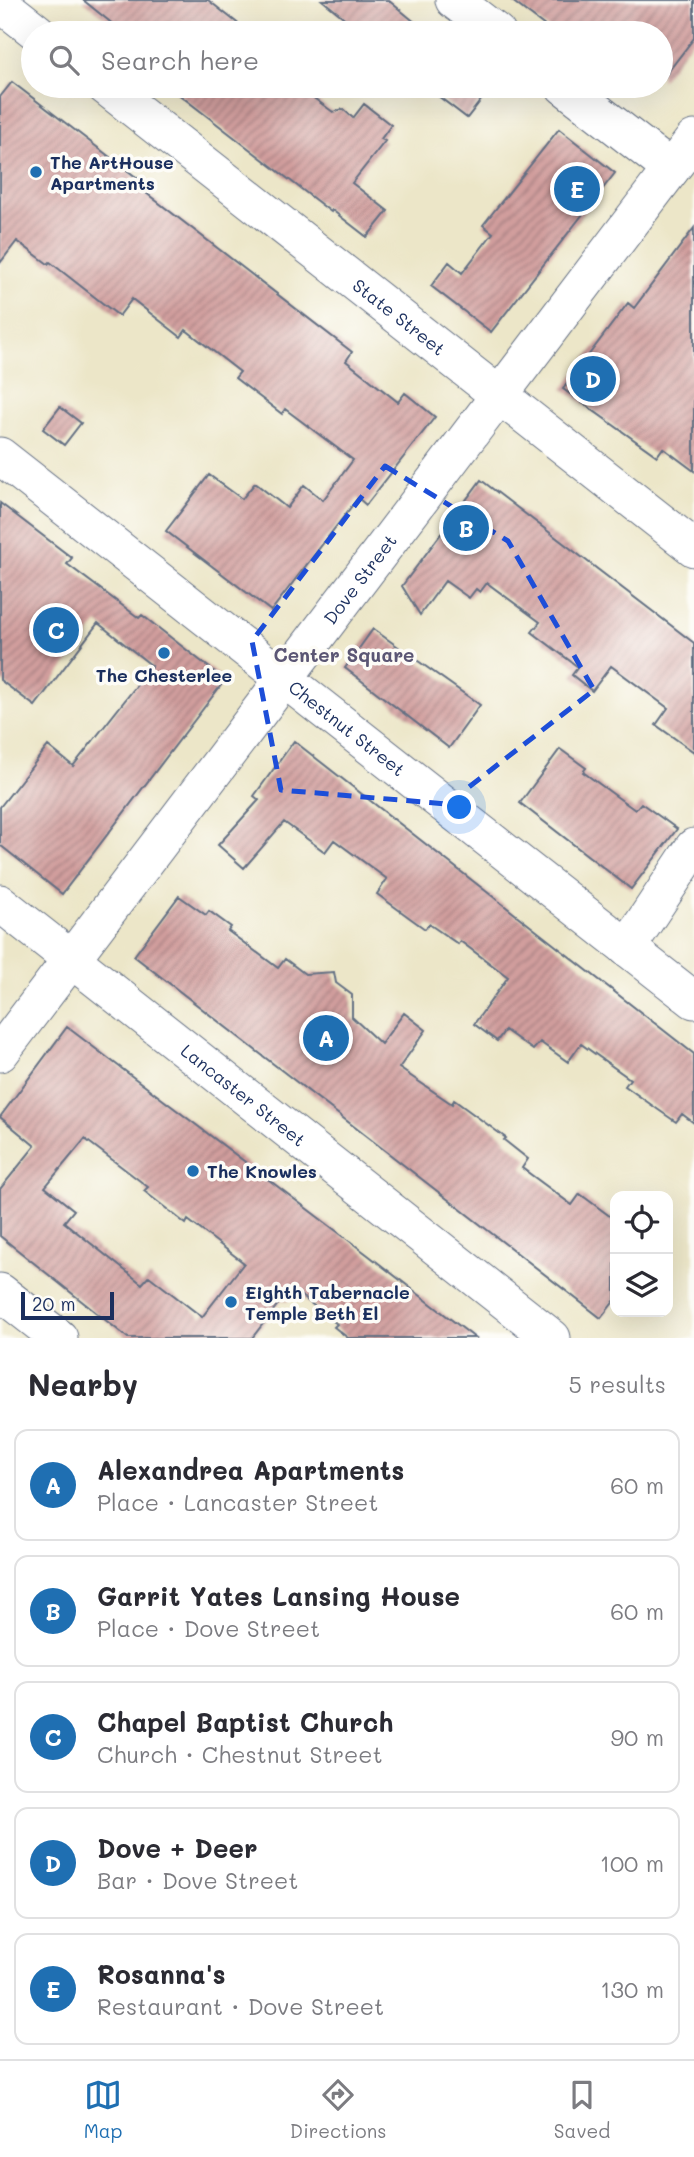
<!DOCTYPE html>
<html lang="en">
<head>
<meta charset="utf-8">
<style>
	:root { --surface:#fff; --page:#f2f2f3; --text:#2b2b33; --muted:#7c7c81; --line:#e1e1e2; --accent:#1f6fb2 }
	body { margin:0; font-family:Mali,sans-serif; background:var(--page); color:var(--text) }
	.controls { position:absolute; right:21px; bottom:21px; display:grid; overflow:hidden; border-radius:14px; box-shadow:0 7px 28px #0002 }
	.controls button { width:63px; height:63px; display:grid; place-items:center; padding:0; border:0; border-bottom:2px solid var(--line); background:var(--surface); color:var(--text); font:35px sans-serif }
	.scale { position:absolute; left:21px; bottom:18px; width:93px; box-sizing:border-box; padding-left:7px; border:4px solid #1b2f5e; border-top:0; font-size:19px; line-height:24px; white-space:nowrap; color:#1b2f5e; -webkit-text-stroke:5px #fdfcf7; paint-order:stroke }
	.you { position:absolute; left:460px; top:808px; width:24px; height:24px; margin:-18px; border:5px solid #fff; border-radius:50%; background:#1a73e8; box-shadow:0 0 0 10px #1a73e833 }
	.badge { display:grid; place-items:center; width:46px; height:46px; border-radius:50%; background:var(--accent); color:#fff; font-size:23px; font-weight:700 }
	.pin { position:absolute; translate:-50% -50%; border:4px solid #fff; box-shadow:0 2px 7px #0006 }
	.list { margin:0; padding:0; list-style:none }
	h2 { display:flex; justify-content:space-between; align-items:center; height:91px; margin:0; padding:0 28px; font-size:30px }
	h2 small { font-size:23px; font-weight:400; color:var(--muted) }
	.list li { display:grid; grid-template-columns:46px 1fr auto; gap:21px; align-items:center; box-sizing:border-box; height:112px; margin:0 14px 14px; padding:0 14px; border:2px solid var(--line); border-radius:14px }
	.list b { display:block; font-size:26px; white-space:nowrap }
	.list p { margin:0; font-size:23px; white-space:nowrap; color:var(--muted) }
	.list em { font-size:23px; font-style:normal; color:var(--muted) }
	.icon { flex:none; width:38px; height:38px; fill:none; stroke:currentColor; stroke-width:2; stroke-linecap:round; stroke-linejoin:round }
	.map { position:relative; flex:none; width:694px; height:1338px; overflow:hidden }
	.search { position:absolute; background:var(--surface); box-shadow:0 7px 28px #0002; left:21px; right:21px; top:21px; height:77px; display:flex; align-items:center; gap:18px; box-sizing:border-box; padding:0 24px; border-radius:38px; color:var(--muted); font-size:26px }
	.sheet { height:721px; background:var(--surface) }
	nav { display:flex; justify-content:space-around; align-items:center; box-sizing:border-box; height:98px; border-top:2px solid var(--line); background:var(--surface); font-size:19px; color:var(--muted) }
	nav a { display:grid; justify-items:center; gap:4px }
	nav .on { color:var(--accent) }
	.map>svg:first-child { display:block }
	.building { fill:url(#building-hatch); fill-rule:evenodd }
	.lines { fill:none; stroke-linecap:round; stroke-linejoin:round }
	.minor-casing { stroke:#646f83; stroke-width:39 }
	.minor { stroke:#fff; stroke-width:37 }
	.marked { fill:none; stroke:#1d4ed8; stroke-width:5; stroke-dasharray:14 9; stroke-linejoin:round }
	.poi-dot { fill:#1f6fb2; stroke:#fdfcf7; stroke-width:2.5 }
	.labels { text-anchor:middle; dominant-baseline:central; stroke-width:7; stroke-linejoin:round; paint-order:stroke }
	.poi-label { font-size:18px; font-weight:bold; fill:#1b2f5e; stroke:#fdfcf7; text-anchor:start }
	.street-label { font-size:18px; fill:#1b2f5e; stroke:#fdfcf7 }
	.neighbourhood-label { font-size:19px; font-weight:bold; fill:#5b5674; stroke:#fdfcf7 }
</style>
</head>
<body>
<div class="map">
<svg width="694" height="1338" viewBox="0 0 694 1338">
	<defs>
		<pattern id="building-hatch" width="6" height="6" patternUnits="userSpaceOnUse" patternTransform="scale(1.75)"><rect width="6" height="6" fill="#d19e9d"/><path d="M-1 1l2-2M0 6l6-6M5 7l2-2" fill="none" stroke="#a98183"/></pattern>
	</defs>
	<rect width="100%" height="100%" fill="#fdfcf7"/>
	<filter id="ink" filterUnits="userSpaceOnUse"><feTurbulence type="fractalNoise" baseFrequency=".0143" numOctaves="2"/><feDisplacementMap in="SourceGraphic" scale="14" xChannelSelector="R" yChannelSelector="G"/><feConvolveMatrix kernelMatrix="1 2 1 2 8 2 1 2 1" color-interpolation-filters="sRGB"/></filter>
	<filter id="wash" filterUnits="userSpaceOnUse"><feTurbulence type="fractalNoise" baseFrequency=".00686" numOctaves="4" result="noise"/><feDisplacementMap in="SourceGraphic" scale="28" xChannelSelector="R" yChannelSelector="G"/><feGaussianBlur stdDeviation="1.57" result="paint"/><feColorMatrix in="noise" values="0 0 0 0 0 0 0 0 0 0 0 0 0 0 0 0 0 1.4 0 .05"/><feComposite in="paint" operator="in"/></filter>
	<g filter="url(#wash)">
		<rect width="100%" height="100%" fill="#ece6c8"/>
		<g id="blocks">
			<!-- building -->
			<path class="building" d="M 83,0 L 208,0 L 250,33 L 124,33 Z
				M 322,0 L 388,0 L 428,33 L 363,33 Z
				M 511,0 L 694,0 L 694,38 L 661,81 L 661,33 L 554,33 Z
				M 12,82 L 145,184 L 141,189 L 352,352 L 346,361 L 398,402 L 405,393 L 435,417 L 366,505 L 358,498 L 271,611 L 166,531 L 209,475 L 242,499 L 255,483 L 287,508 L 304,485 L 323,500 L 353,460 L 285,409 L 282,414 L 235,378 L 240,372 L 186,330 L 181,337 L 132,299 L 119,316 L 50,262 L 48,264 L 17,241 L 0,263 L 0,97 Z
				M 168,86 L 297,86 L 333,112 L 343,109 L 353,118 L 364,104 L 391,125 L 381,139 L 385,141 L 352,183 L 388,211 L 367,237 L 332,210 L 331,212 Z
				M 425,86 L 492,86 L 467,118 Z
				M 559,129 L 615,173 L 491,332 L 431,286 L 449,262 L 462,273 L 493,233 L 483,225 Z
				M 694,228 L 694,471 L 663,448 L 657,456 L 563,389 L 628,303 L 634,308 Z
				M 60,407 L 81,423 L 64,445 L 43,429 Z
				M 481,480 L 694,643 L 694,752 L 656,725 L 668,708 L 611,666 L 592,691 L 572,675 L 578,667 L 532,632 L 540,622 L 487,583 L 480,592 L 476,589 L 469,598 L 445,581 L 420,615 L 402,586 Z
				M 0,503 L 72,558 L 67,564 L 139,618 L 142,615 L 225,680 L 62,894 L 0,845 L 0,807 L 48,746 L 73,766 L 152,666 L 98,623 L 35,706 L 0,680 Z
				M 373,629 L 480,705 L 449,748 L 345,668 Z
				M 294,741 L 694,1054 L 694,1123 L 682,1114 L 676,1122 L 660,1111 L 625,1086 L 630,1079 L 581,1044 L 568,1062 L 540,1042 L 533,1050 L 505,1030 L 497,1041 L 474,1024 L 508,977 L 460,941 L 458,944 L 429,924 L 425,929 L 377,894 L 387,879 L 334,840 L 325,852 L 284,822 L 244,868 L 218,845 L 259,800 L 254,796 Z
				M 560,749 L 586,768 L 583,772 L 635,810 L 641,803 L 677,829 L 631,889 L 520,803 Z
				M 179,896 L 206,915 L 209,911 L 231,927 L 228,931 L 278,968 L 285,959 L 305,974 L 334,972 L 336,983 L 352,995 L 352,1017 L 381,1044 L 404,1013 L 426,1030 L 399,1068 L 452,1104 L 454,1100 L 506,1138 L 504,1140 L 528,1159 L 522,1168 L 572,1205 L 580,1194 L 615,1220 L 615,1300 L 601,1318 L 134,956 Z
				M 67,1027 L 368,1255 L 475,1338 L 348,1338 L 334,1327 L 337,1324 L 295,1291 L 287,1302 L 282,1299 L 252,1338 L 128,1338 L 0,1236 L 0,1189 L 35,1146 L 0,1117 ZM 85,1139 L 148,1187 L 144,1191 L 186,1224 L 188,1220 L 244,1263 L 202,1317 L 149,1276 L 142,1284 L 64,1222 L 74,1210 L 45,1187 Z"/>
		</g>
	</g>
	<g filter="url(#ink)">
		<use href="#blocks" fill-opacity="0" stroke="#646f83" stroke-width="2"/>
		<g class="lines">
			<!-- minor casing -->
			<g class="minor-casing">
				<g id="minor">
					<path d="M 454,0 L 497,33"/>
					<path d="M 0,3 L 38,33"/>
					<path id="s1" d="M 105,86 L 694,548"/>
					<path d="M 564,86 L 671,169"/>
					<path id="s2" d="M 0,456 L 694,1000"/>
					<path id="s3" d="M 0,903 L 552,1338"/>
					<path d="M 627,948 L 694,847"/>
					<path id="s4" d="M 0,1053 L 694,139"/>
					<path d="M 0,1292 L 59,1338"/>
				</g>
			</g>
			<!-- minor -->
			<use href="#minor" class="minor"/>
		</g>
	</g>
	<!-- marked area -->
	<path class="marked" d="M 385,466 L 508,541 L 594,690 L 447,804 L 281,790 L 252,641 Z"/>
	<!-- markers -->
	<g class="poi-dot">
		<circle cx="36" cy="172" r="7"/>
		<circle cx="164" cy="653" r="7"/>
		<circle cx="193" cy="1171" r="7"/>
		<circle cx="231" cy="1302" r="7"/>
	</g>
	<g class="labels">
		<!-- poi labels -->
		<g class="poi-label">
			<text x="50" y="162">The ArtHouse<tspan x="50" dy="21">Apartments</tspan></text>
			<text x="164" y="675" text-anchor="middle">The Chesterlee</text>
			<text x="207" y="1171">The Knowles</text>
			<text x="245" y="1292">Eighth Tabernacle<tspan x="245" dy="21">Temple Beth El</tspan></text>
		</g>
		<!-- street labels -->
		<g class="street-label">
			<text stroke="none"><textPath href="#s1" startOffset="374">State Street</textPath></text>
			<text stroke="none"><textPath href="#s4" startOffset="595">Dove Street</textPath></text>
			<text stroke="none"><textPath href="#s2" startOffset="441">Chestnut Street</textPath></text>
			<text stroke="none"><textPath href="#s3" startOffset="310">Lancaster Street</textPath></text>
		</g>
		<!-- neighbourhood labels -->
		<g class="neighbourhood-label">
			<text x="344" y="654">Center Square</text>
		</g>
	</g>
</svg>
<div class="controls">
<button><svg class="icon" aria-label="locate" viewBox="0 0 24 24"><circle cx="12" cy="12" r="6"/><path d="M12 2v4M12 18v4M2 12h4M18 12h4"/></svg></button>
<button><svg class="icon" aria-label="layers" viewBox="0 0 24 24"><path d="M12 4l9 5-9 5-9-5zM3 14l9 5 9-5"/></svg></button>
</div>
<div class="scale">20 m</div>
<div class="you"></div>
<div class="pin badge" style="left:326px;top:1038px">A</div>
<div class="pin badge" style="left:466px;top:528px">B</div>
<div class="pin badge" style="left:56px;top:630px">C</div>
<div class="pin badge" style="left:593px;top:379px">D</div>
<div class="pin badge" style="left:577px;top:189px">E</div>
<div class="search"><svg class="icon" aria-label="search" viewBox="0 0 24 24"><circle cx="10" cy="10" r="6"/><path d="M15 15l6 6"/></svg>Search here</div>
</div>
<section class="sheet">
<h2>Nearby<small>5 results</small></h2>
<ul class="list">
<li><span class="badge">A</span><div><b>Alexandrea Apartments</b><p>Place · Lancaster Street</p></div><em>60 m</em></li>
<li><span class="badge">B</span><div><b>Garrit Yates Lansing House</b><p>Place · Dove Street</p></div><em>60 m</em></li>
<li><span class="badge">C</span><div><b>Chapel Baptist Church</b><p>Church · Chestnut Street</p></div><em>90 m</em></li>
<li><span class="badge">D</span><div><b>Dove + Deer</b><p>Bar · Dove Street</p></div><em>100 m</em></li>
<li><span class="badge">E</span><div><b>Rosanna's</b><p>Restaurant · Dove Street</p></div><em>130 m</em></li>
</ul>
</section>
<nav>
<a class="on"><svg class="icon" aria-label="map" viewBox="0 0 24 24"><path d="M3 6l6-2 6 2 6-2v14l-6 2-6-2-6 2zM9 4v14M15 6v14"/></svg>Map</a>
<a><svg class="icon" aria-label="directions" viewBox="0 0 24 24"><path d="M12 3l9 9-9 9-9-9zM9 14v-3h6M13 9l2 2-2 2"/></svg>Directions</a>
<a><svg class="icon" aria-label="saved" viewBox="0 0 24 24"><path d="M7 4h10v16l-5-4-5 4z"/></svg>Saved</a>
</nav>
</body>
</html>
